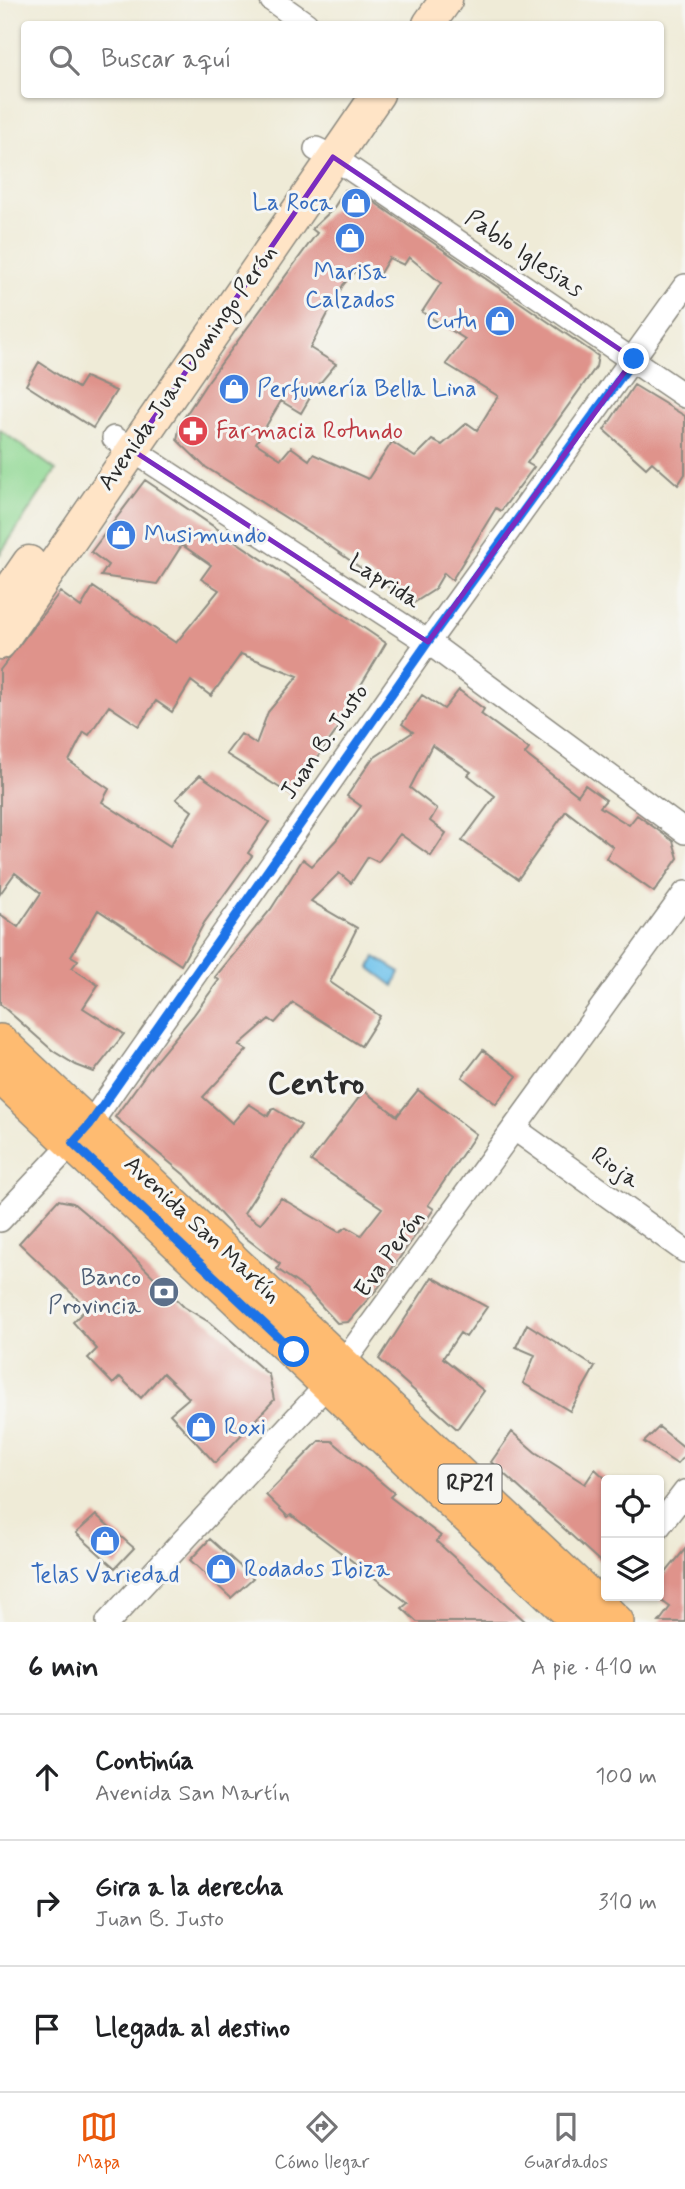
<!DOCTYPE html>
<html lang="es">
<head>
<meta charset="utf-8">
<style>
	:root { --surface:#fff; --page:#f6f6f6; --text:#202124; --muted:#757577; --line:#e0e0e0; --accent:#ea580c }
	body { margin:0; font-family:Mynerve,sans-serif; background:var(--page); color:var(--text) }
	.controls { position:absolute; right:21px; bottom:21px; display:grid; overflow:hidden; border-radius:7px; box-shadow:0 2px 5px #0004 }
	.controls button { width:63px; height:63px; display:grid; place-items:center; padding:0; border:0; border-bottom:2px solid var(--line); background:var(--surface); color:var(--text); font:35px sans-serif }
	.stop { position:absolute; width:21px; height:21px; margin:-16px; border:5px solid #1a73e8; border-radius:50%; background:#fff }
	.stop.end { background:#1a73e8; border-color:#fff; box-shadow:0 2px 7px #0008 }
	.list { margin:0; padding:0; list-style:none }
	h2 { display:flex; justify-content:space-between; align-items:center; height:91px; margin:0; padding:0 28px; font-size:30px }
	h2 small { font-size:23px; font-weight:400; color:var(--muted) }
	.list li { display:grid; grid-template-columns:46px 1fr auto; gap:21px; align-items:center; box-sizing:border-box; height:126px; padding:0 28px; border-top:2px solid var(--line) }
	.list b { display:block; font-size:26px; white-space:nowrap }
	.list p { margin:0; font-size:23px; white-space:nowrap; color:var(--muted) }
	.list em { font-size:23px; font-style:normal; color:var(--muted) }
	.icon { flex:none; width:38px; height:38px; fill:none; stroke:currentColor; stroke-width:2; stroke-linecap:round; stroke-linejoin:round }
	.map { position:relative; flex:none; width:685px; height:1622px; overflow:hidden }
	.search { position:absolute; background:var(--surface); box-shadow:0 2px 5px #0004; left:21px; right:21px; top:21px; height:77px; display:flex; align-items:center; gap:18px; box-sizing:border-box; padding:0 24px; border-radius:7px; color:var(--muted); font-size:26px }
	.sheet { height:469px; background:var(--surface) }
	nav { display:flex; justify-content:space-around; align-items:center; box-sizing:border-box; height:98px; border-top:2px solid var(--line); background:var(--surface); font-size:19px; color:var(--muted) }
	nav a { display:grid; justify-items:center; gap:4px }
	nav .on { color:var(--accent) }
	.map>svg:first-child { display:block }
	.green { fill:#8fd893; stroke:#5d825f; stroke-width:2 }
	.water { fill:#70c3ec; stroke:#4e778c; stroke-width:2 }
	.building { fill:#df938b; fill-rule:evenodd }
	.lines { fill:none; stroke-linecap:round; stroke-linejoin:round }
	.street-casing { stroke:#8d8b81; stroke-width:26 }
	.secondary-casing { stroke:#8d8b81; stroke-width:35 }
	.primary-casing { stroke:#8d8b81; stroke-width:38 }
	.street { stroke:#fff; stroke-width:23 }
	.secondary { stroke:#ffe4c6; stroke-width:32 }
	.primary { stroke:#febb71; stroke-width:35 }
	.route { stroke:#1a73e8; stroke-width:9 }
	.marked { fill:none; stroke:#7b2cbf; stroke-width:5; stroke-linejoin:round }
	.labels { text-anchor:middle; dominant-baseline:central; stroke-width:6; stroke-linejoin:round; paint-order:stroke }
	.shield { fill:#f6f6f2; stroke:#686867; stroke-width:2 }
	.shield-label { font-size:23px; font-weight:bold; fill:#2b2b2b }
	.shop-label { font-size:24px; fill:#366cbe; stroke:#f6f6f2; text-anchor:start }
	.street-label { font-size:24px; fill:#2b2b2b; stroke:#f6f6f2 }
	.health-label { font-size:24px; fill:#be3a42; stroke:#f6f6f2; text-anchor:start }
	.service-label { font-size:24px; fill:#4e5e75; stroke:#f6f6f2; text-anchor:end }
	.district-label { font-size:32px; font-weight:bold; fill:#2b2b2b; stroke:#f6f6f2 }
</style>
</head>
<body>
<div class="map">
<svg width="685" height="1622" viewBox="0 0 685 1622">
	<rect width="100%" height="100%" fill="#f6f6f2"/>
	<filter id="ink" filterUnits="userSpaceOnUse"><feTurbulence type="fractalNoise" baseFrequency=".0143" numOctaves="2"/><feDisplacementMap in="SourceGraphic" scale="14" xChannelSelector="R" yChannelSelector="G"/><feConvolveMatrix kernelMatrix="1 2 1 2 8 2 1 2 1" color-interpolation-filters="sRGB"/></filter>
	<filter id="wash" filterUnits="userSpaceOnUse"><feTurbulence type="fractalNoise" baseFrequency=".00686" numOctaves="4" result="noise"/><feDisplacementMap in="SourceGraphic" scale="28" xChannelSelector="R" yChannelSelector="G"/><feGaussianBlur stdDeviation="1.57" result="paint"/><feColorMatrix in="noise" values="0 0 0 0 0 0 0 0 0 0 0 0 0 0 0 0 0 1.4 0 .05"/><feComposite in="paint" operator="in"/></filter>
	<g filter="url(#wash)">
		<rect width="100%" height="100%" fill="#efebd7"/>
		<!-- green -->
		<path class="green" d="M 0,430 L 56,470 L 0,554 Z"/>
		<!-- water -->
		<path class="water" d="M 375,957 L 400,972 L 394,986 L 370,968 Z"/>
		<g id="blocks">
			<!-- building -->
			<path class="building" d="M 355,189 L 598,356 L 596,367 L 527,463 L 534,467 L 501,511 L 496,508 L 452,580 L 444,573 L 434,590 L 412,604 L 321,540 L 204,466 L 177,440 L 180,424 L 206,384 L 317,233 L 312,229 L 333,209 L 345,190 ZM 409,257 L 441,283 L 422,312 L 465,339 L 446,364 L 498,396 L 477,430 L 467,423 L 442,445 L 432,440 L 415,457 L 392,442 L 368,479 L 313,454 L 309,460 L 291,447 L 281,459 L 256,443 L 281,401 L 301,413 L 315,389 L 336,364 L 310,348 L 343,285 L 360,265 L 377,278 L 389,258 L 404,265 Z
				M 39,362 L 78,388 L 85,377 L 116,391 L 93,428 L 26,385 Z
				M 634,385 L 685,416 L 685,474 L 678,485 L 652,462 L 646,468 L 604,430 Z
				M 145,480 L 386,643 L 355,695 L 359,699 L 291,795 L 226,754 L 241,734 L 256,744 L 268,712 L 298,676 L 241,654 L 211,696 L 191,681 L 172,712 L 156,701 L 139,726 L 109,706 L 89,735 L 84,732 L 69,761 L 109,789 L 102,802 L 170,846 L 192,811 L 176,799 L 200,775 L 269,822 L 248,853 L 252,856 L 204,923 L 181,965 L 98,910 L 71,956 L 78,960 L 72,968 L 98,985 L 83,1008 L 124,1034 L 94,1072 L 76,1065 L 53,1051 L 0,1004 L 0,914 L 18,927 L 41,893 L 15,873 L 0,894 L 0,670 L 60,592 L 81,607 L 93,587 L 176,643 L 219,590 L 201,579 L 211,565 L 182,545 L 157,584 L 101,576 L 108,565 L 91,552 Z
				M 459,690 L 484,709 L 481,714 L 529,749 L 525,754 L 578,795 L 585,785 L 606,800 L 600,807 L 629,825 L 637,815 L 673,841 L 678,858 L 654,892 L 606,858 L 613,847 L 566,811 L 518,879 L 462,841 L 495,796 L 468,775 L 471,772 L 432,745 L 410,788 L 437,809 L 430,821 L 446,833 L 431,856 L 400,834 L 378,862 L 368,857 L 351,883 L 339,873 L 311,901 L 357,928 L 330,982 L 380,1016 L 361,1046 L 293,1003 L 275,1023 L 269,1019 L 239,1045 L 247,1050 L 203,1097 L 232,1123 L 249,1104 L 268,1116 L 273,1108 L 301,1125 L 244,1213 L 260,1224 L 281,1198 L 339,1232 L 347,1227 L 361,1235 L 382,1208 L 311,1161 L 364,1091 L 397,1116 L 418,1090 L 476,1134 L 428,1205 L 434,1209 L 379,1287 L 348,1322 L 337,1323 L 306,1289 L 277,1269 L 280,1264 L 234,1229 L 187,1177 L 115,1117 L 153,1064 L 193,1016 L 219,980 L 215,977 L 271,909 L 303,859 L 312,866 L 336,840 L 361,806 L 347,796 L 372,759 L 413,732 L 402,724 L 422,695 L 444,709 Z
				M 483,1050 L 517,1076 L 496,1104 L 462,1077 Z
				M 58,1200 L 73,1203 L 110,1234 L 184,1307 L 209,1322 L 269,1375 L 274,1400 L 215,1463 L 170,1414 L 189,1398 L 163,1373 L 141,1398 L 120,1377 L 113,1384 L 88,1358 L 97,1349 L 73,1322 L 87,1308 L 19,1243 Z
				M 432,1277 L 487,1307 L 466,1337 L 460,1333 L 443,1358 L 484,1391 L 457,1429 L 379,1359 Z
				M 527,1324 L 595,1367 L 570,1411 L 523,1383 L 535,1355 L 516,1347 Z
				M 659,1427 L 685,1448 L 685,1455 L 677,1464 L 644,1442 Z
				M 512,1432 L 535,1452 L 585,1484 L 595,1469 L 606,1479 L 606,1504 L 599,1515 L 606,1520 L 606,1567 L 491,1462 Z
				M 319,1441 L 332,1441 L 394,1493 L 390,1497 L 441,1536 L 436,1541 L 526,1622 L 417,1622 L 402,1608 L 408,1603 L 291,1515 L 288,1517 L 266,1495 Z
				M 96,1515 L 134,1548 L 115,1568 L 76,1533 Z
				M 210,1539 L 253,1578 L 231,1598 L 190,1560 Z
				M 685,1549 L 685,1622 L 659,1622 L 670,1607 L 659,1599 L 659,1581 Z"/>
		</g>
	</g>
	<g filter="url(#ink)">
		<use href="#blocks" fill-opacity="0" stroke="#8d8b81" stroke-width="2"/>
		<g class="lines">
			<!-- street casing -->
			<g class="street-casing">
				<path id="street" d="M 272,0 L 306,24
					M 316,149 L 333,157 L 685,396
					M 114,438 L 428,642 L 685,832
					M 515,1129 L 685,1251
					M 0,1220 L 90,1124 L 428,642 L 685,286
					M 659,1526 L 685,1492
					M 108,1622 L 328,1384 L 685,893"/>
			</g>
			<!-- secondary casing -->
			<g class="secondary-casing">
				<path id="secondary" d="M 429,24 L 446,0
					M 0,604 L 29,562
					M 0,643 L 378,94"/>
			</g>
			<!-- primary casing -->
			<g class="primary-casing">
				<path id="primary" d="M 0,1042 L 616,1622
					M 0,1075 L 580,1622"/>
			</g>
			<!-- street -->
			<use href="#street" class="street"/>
			<!-- secondary -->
			<use href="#secondary" class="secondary"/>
			<!-- primary -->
			<use href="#primary" class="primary"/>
		</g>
	</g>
	<g class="lines" filter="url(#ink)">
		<!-- route -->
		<path class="route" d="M 294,1352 L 73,1143 L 90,1124 L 428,642 L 634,359"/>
	</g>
	<!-- marked area -->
	<path class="marked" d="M 333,157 L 634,359 L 428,642 L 132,450 Z"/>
	<!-- icons -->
	<defs>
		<g id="shop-disc" transform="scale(1.575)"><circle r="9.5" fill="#3f7fe0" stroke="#f6f6f2"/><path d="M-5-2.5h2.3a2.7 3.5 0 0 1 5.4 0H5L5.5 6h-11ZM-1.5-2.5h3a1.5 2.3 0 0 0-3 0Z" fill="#fff"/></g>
		<g id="pharmacy-disc" transform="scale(1.575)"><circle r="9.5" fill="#e0444e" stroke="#f6f6f2"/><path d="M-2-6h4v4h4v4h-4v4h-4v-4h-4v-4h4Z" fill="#fff"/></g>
		<g id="bank-disc" transform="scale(1.575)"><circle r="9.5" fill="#5c6f8a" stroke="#f6f6f2"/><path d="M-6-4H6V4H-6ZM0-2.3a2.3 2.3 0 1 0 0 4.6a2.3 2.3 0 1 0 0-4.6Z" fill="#fff"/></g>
	</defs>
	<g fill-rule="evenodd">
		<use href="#shop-disc" x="356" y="203"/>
		<use href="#shop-disc" x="350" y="238"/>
		<use href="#shop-disc" x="500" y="321"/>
		<use href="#shop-disc" x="234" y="389"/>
		<use href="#pharmacy-disc" x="193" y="431"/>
		<use href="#shop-disc" x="121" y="535"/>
		<use href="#bank-disc" x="164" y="1292"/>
		<use href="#shop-disc" x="201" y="1427"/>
		<use href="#shop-disc" x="105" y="1541"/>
		<use href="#shop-disc" x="221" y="1569"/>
	</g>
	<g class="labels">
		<!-- shield labels -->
		<rect class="shield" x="438.5" y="1464.5" width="63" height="39" rx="5"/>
		<g class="shield-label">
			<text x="470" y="1484">RP21</text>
		</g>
		<!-- shop labels -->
		<g class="shop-label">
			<text x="333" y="203" text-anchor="end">La Roca</text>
			<text x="350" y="272" text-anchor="middle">Marisa<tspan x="350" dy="28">Calzados</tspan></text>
			<text x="477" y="321" text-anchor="end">Cutu</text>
			<text x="257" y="389">Perfumería Bella Lina</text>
			<text x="144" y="535">Musimundo</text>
			<text x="224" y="1427">Roxi</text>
			<text x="244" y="1569">Rodados Ibiza</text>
			<text x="105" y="1575" text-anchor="middle">Telas Variedad</text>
		</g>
		<!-- street labels -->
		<g class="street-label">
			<text transform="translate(524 254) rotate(34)">Pablo Iglesias</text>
			<text transform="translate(188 368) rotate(-55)">Avenida Juan Domingo Perón</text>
			<text transform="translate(384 582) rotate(33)">Laprida</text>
			<text transform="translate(325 742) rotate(-55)">Juan B. Justo</text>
			<text transform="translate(615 1168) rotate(36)">Rioja</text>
			<text transform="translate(202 1230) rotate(43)">Avenida San Martín</text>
			<text transform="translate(390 1254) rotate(-54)">Eva Perón</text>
		</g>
		<!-- health labels -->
		<g class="health-label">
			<text x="216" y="431">Farmacia Rotundo</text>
		</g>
		<!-- service labels -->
		<g class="service-label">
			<text x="141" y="1278">Banco<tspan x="141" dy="28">Provincia</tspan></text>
		</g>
		<!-- district labels -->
		<g class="district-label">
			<text x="316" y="1084">Centro</text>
		</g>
	</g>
</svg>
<div class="controls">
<button><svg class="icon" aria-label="locate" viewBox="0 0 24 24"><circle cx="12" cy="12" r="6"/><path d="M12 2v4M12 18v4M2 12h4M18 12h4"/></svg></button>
<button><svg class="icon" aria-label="layers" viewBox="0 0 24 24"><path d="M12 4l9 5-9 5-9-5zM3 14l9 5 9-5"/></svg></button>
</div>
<div class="stop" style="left:294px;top:1352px"></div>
<div class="stop end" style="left:634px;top:359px"></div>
<div class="search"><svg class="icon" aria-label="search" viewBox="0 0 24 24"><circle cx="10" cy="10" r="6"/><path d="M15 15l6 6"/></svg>Buscar aquí</div>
</div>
<section class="sheet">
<h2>6 min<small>A pie · 410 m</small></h2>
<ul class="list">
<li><svg class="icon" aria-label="ahead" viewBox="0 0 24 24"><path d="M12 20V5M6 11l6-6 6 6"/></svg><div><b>Continúa</b><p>Avenida San Martín</p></div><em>100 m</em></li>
<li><svg class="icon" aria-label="right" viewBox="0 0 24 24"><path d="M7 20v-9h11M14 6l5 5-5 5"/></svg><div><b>Gira a la derecha</b><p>Juan B. Justo</p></div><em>310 m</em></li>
<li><svg class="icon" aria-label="arrive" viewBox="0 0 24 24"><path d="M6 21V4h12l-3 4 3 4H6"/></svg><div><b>Llegada al destino</b></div></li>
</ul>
</section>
<nav>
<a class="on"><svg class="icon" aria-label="map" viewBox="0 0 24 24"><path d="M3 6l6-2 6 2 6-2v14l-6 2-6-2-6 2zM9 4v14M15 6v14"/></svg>Mapa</a>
<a><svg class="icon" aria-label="directions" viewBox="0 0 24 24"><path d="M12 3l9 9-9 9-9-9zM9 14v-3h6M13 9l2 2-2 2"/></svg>Cómo llegar</a>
<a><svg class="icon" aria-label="saved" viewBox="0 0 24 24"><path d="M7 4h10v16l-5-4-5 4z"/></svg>Guardados</a>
</nav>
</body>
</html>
